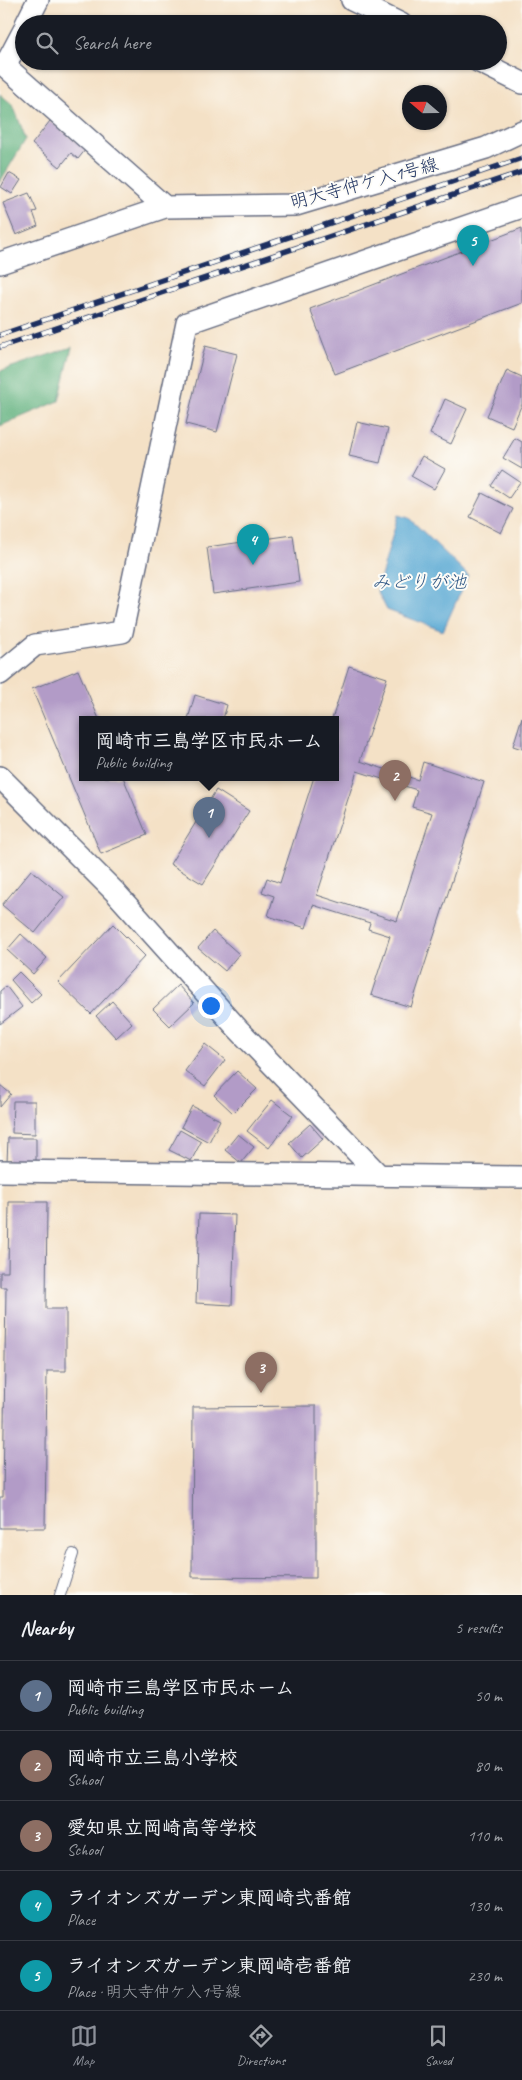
<!DOCTYPE html>
<html lang="en">
<head>
<meta charset="utf-8">
<style>
  :root { --surface:#171b24; --page:#20242c; --text:#f1f3f6; --muted:#9ea1a6; --line:#363941; --accent:#8c9099 }
  body { margin:0; font-family:Caveat,"Klee One",sans-serif; background:var(--page); color:var(--text) }
  .compass { position:absolute; left:402px; top:85px; width:45px; height:45px; border-radius:50%; background:var(--surface); box-shadow:0 1px 4px #0004; rotate:290deg }
  .you { position:absolute; left:210px; top:1005px; width:18px; height:18px; margin:-12px; border:4px solid #fff; border-radius:50%; background:#1a73e8; box-shadow:0 0 0 8px #1a73e833 }
  .badge { display:grid; place-items:center; width:32px; height:32px; border-radius:50%; background:var(--accent); color:#fff; font-size:16px; font-weight:700 }
  .pin { position:absolute; translate:-50% -41px; filter:drop-shadow(0 1px 2px #0008) }
  .pin::after { content:''; position:absolute; top:26px; width:18px; height:15px; background:inherit; clip-path:polygon(0 0,100% 0,50% 100%) }
  .popup { position:absolute; left:79px; top:716px; width:260px; height:65px; box-sizing:border-box; display:grid; place-content:center; border-radius:0px; background:var(--surface); filter:drop-shadow(0 1px 4px #0005); font-size:16px; white-space:nowrap; color:var(--muted) }
  .popup b { font-size:19px; color:var(--text) }
  .popup::after { content:''; position:absolute; left:50%; top:100%; margin-left:-10px; border:10px solid transparent; border-top-color:var(--surface) }
  .list { margin:0; padding:0; list-style:none }
  h2 { display:flex; justify-content:space-between; align-items:center; height:65px; margin:0; padding:0 20px; font-size:21px }
  h2 small { font-size:16px; font-weight:400; color:var(--muted) }
  .list li { display:grid; grid-template-columns:32px 1fr auto; gap:15px; align-items:center; box-sizing:border-box; height:70px; padding:0 20px; border-top:1px solid var(--line) }
  .list b { display:block; font-size:19px; white-space:nowrap }
  .list p { margin:0; font-size:16px; white-space:nowrap; color:var(--muted) }
  .list em { font-size:16px; font-style:normal; color:var(--muted) }
  .icon { flex:none; width:28px; height:28px; fill:none; stroke:currentColor; stroke-width:2; stroke-linecap:round; stroke-linejoin:round }
  .map { position:relative; flex:none; width:522px; height:1595px; overflow:hidden }
  .search { position:absolute; background:var(--surface); box-shadow:0 1px 4px #0004; left:15px; right:15px; top:15px; height:55px; display:flex; align-items:center; gap:12px; box-sizing:border-box; padding:0 18px; border-radius:28px; color:var(--muted); font-size:19px }
  .sheet { height:415px; background:var(--surface) }
  nav { display:flex; justify-content:space-around; align-items:center; box-sizing:border-box; height:70px; border-top:1px solid var(--line); background:var(--surface); font-size:14px; color:var(--muted) }
  nav a { display:grid; justify-items:center; gap:2px }
  nav .on { color:var(--accent) }
  .map>svg:first-child { display:block }
  .forest { fill:#60b17e; stroke:#3e706e }
  .water { fill:#59a8d3; stroke:#3a6c98 }
  .building { fill:#b29bc7; fill-rule:evenodd }
  .lines { fill:none; stroke-linecap:round; stroke-linejoin:round }
  .lane-casing { stroke:#676d82; stroke-width:12 }
  .street-casing { stroke:#676d82; stroke-width:24 }
  .lane { stroke:#fff; stroke-width:10 }
  .street { stroke:#fff; stroke-width:21 }
  .rail-casing { stroke:#1b2f5e; stroke-width:5.5 }
  .rail { stroke:#fdfcf7; stroke-width:4; stroke-dasharray:11; stroke-linecap:butt }
  .labels { text-anchor:middle; stroke-width:4; stroke-linejoin:round; paint-order:stroke }
  .street-label { font-size:18px; fill:#1b2f5e; stroke:#fdfcf7 }
  .water-label { font-size:19px; font-style:italic; fill:#315987; stroke:#fdfcf7 }
</style>
</head>
<body>
<div class="map">
<svg width="522" height="1595" viewBox="0 0 522 1595">
  <rect width="100%" height="100%" fill="#fdfcf7"/>
  <filter id="ink" filterUnits="userSpaceOnUse"><feTurbulence type="fractalNoise" baseFrequency=".02" numOctaves="2"/><feDisplacementMap in="SourceGraphic" scale="10" xChannelSelector="R" yChannelSelector="G"/><feConvolveMatrix kernelMatrix="1 2 1 2 8 2 1 2 1" color-interpolation-filters="sRGB"/></filter>
  <filter id="wash" filterUnits="userSpaceOnUse"><feTurbulence type="fractalNoise" baseFrequency=".0096" numOctaves="4" result="noise"/><feDisplacementMap in="SourceGraphic" scale="20" xChannelSelector="R" yChannelSelector="G"/><feGaussianBlur stdDeviation="1.12" result="paint"/><feColorMatrix in="noise" values="0 0 0 0 0 0 0 0 0 0 0 0 0 0 0 0 0 1.4 0 .05"/><feComposite in="paint" operator="in"/></filter>
  <g filter="url(#wash)">
    <rect width="100%" height="100%" fill="#f4e1c6"/>
    <!-- forest -->
    <path class="forest" d="M0,94L13,105L26,139L0,182Z
      M72,347L59,401L0,426V371Z"/>
    <!-- water -->
    <path class="water" d="M398,515L409,518L468,575L443,631L387,610L377,591Z"/>
    <g id="blocks">
      <!-- building -->
      <path class="building" d="M50,121L86,149L78,159L71,153L60,167L32,144Z
        M9,173L21,180L12,194L1,187Z
        M29,193L37,211L33,212L38,226L16,235L3,203Z
        M522,228V303L335,374L310,309Z
        M205,346L237,354L217,432L186,424Z
        M507,370L522,377V404L512,427L487,416Z
        M445,399L467,409L451,444L430,434Z
        M357,422L388,429L380,463L349,456Z
        M515,438L522,442V469L503,458Z
        M422,456L445,469L434,489L411,476Z
        M502,470L520,482L509,498L491,486Z
        M482,493L513,509L501,533L470,517Z
        M293,535L299,582L213,594L207,547Z
        M349,666L387,678L360,761L418,780L423,762L484,782L411,1007L371,995L390,936L368,929L370,923L313,905L306,928L268,916L274,896L262,892L267,878L280,883L314,777H335V719H332ZM357,771L417,790L412,807L432,813L397,921L317,895Z
        M78,670L99,719H83V777H123L147,835L101,854L32,689Z
        M195,695L227,705L223,719H188Z
        M522,717V749L513,746Z
        M216,790L249,811L203,884L170,864Z
        M31,870L64,897L35,933L2,905Z
        M113,924L145,956L91,1014L58,982Z
        M213,931L239,954L225,971L198,948Z
        M21,934L47,958L33,974L7,950Z
        M19,972L41,994L31,1003L11,980Z
        M178,985L194,1003L170,1026L153,1009Z
        M6,986L22,1007L0,1024V991Z
        M112,1001L132,1023L116,1038L96,1016Z
        M205,1044L225,1060L205,1086L185,1071Z
        M237,1071L257,1089L233,1113L214,1095Z
        M0,1085L11,1094L0,1107Z
        M272,1100L293,1116L269,1148L247,1131Z
        M13,1101H35V1134L12,1133Z
        M192,1106L220,1120L209,1142L181,1127Z
        M310,1124L323,1139L302,1158L289,1143Z
        M180,1130L201,1142L191,1161L169,1150Z
        M238,1134L254,1147L241,1163L225,1150Z
        M8,1138H36V1162H7Z
        M9,1202H47L46,1309H66V1371H47L45,1528H0V1497H3L6,1287H0V1272H8Z
        M199,1214L235,1215L232,1305L196,1303Z
        M316,1406V1578L192,1577L193,1407Z"/>
    </g>
  </g>
  <g filter="url(#ink)">
    <use href="#blocks" fill-opacity="0" stroke="#676d82" stroke-width="1"/>
    <g class="lines">
      <defs>
        <path id="lane" d="M60,1595L73,1554"/>
        <path id="street" d="M352,0L401,24
          M26,24L38,0
          M24,30L5,66L165,207
          M478,61L522,83
          M0,263L165,207L296,205L486,148L522,131
          M0,674L35,645L122,632L187,323L522,207
          M0,777L116,893L238,1029L378,1174
          M0,1171L522,1177"/>
      </defs>
      <!-- lane casing -->
      <use href="#lane" class="lane-casing"/>
      <!-- street casing -->
      <use href="#street" class="street-casing"/>
      <!-- lane -->
      <use href="#lane" class="lane"/>
      <!-- street -->
      <use href="#street" class="street"/>
      <defs>
        <path id="rail" d="M0,335L522,158
          M0,347L522,172"/>
      </defs>
      <!-- rail casing -->
      <use href="#rail" class="rail-casing"/>
      <!-- rail -->
      <use href="#rail" class="rail"/>
    </g>
  </g>
  <g class="labels">
    <!-- street labels -->
    <g class="street-label">
      <text transform="translate(364 183) rotate(-15)" y="6">明大寺仲ケ入1号線</text>
    </g>
    <!-- water labels -->
    <g class="water-label">
      <text x="419" y="588">みどりが池</text>
    </g>
  </g>
</svg>
<svg class="compass" viewBox="-18 -18 36 36"><path d="M0-13l5 13h-10z" fill="#e53935"/><path d="M0 13l5-13h-10z" fill="#9ea1a6"/></svg>
<div class="you"></div>
<div class="pin badge" style="left:209px;top:838px;background:#5c6f8a">1</div>
<div class="popup"><b>岡崎市三島学区市民ホーム</b>Public building</div>
<div class="pin badge" style="left:395px;top:801px;background:#8d6e63">2</div>
<div class="pin badge" style="left:261px;top:1393px;background:#8d6e63">3</div>
<div class="pin badge" style="left:253px;top:565px;background:#0f9aa8">4</div>
<div class="pin badge" style="left:473px;top:266px;background:#0f9aa8">5</div>
<div class="search"><svg class="icon" aria-label="search" viewBox="0 0 24 24"><circle cx="10" cy="10" r="6"/><path d="M15 15l6 6"/></svg>Search here</div>
</div>
<section class="sheet">
<h2>Nearby<small>5 results</small></h2>
<ul class="list">
<li><span class="badge" style="background:#5c6f8a">1</span><div><b>岡崎市三島学区市民ホーム</b><p>Public building</p></div><em>50 m</em></li>
<li><span class="badge" style="background:#8d6e63">2</span><div><b>岡崎市立三島小学校</b><p>School</p></div><em>80 m</em></li>
<li><span class="badge" style="background:#8d6e63">3</span><div><b>愛知県立岡崎高等学校</b><p>School</p></div><em>110 m</em></li>
<li><span class="badge" style="background:#0f9aa8">4</span><div><b>ライオンズガーデン東岡崎弐番館</b><p>Place</p></div><em>130 m</em></li>
<li><span class="badge" style="background:#0f9aa8">5</span><div><b>ライオンズガーデン東岡崎壱番館</b><p>Place · 明大寺仲ケ入1号線</p></div><em>230 m</em></li>
</ul>
</section>
<nav>
<a class="on"><svg class="icon" aria-label="map" viewBox="0 0 24 24"><path d="M3 6l6-2 6 2 6-2v14l-6 2-6-2-6 2zM9 4v14M15 6v14"/></svg>Map</a>
<a><svg class="icon" aria-label="directions" viewBox="0 0 24 24"><path d="M12 3l9 9-9 9-9-9zM9 14v-3h6M13 9l2 2-2 2"/></svg>Directions</a>
<a><svg class="icon" aria-label="saved" viewBox="0 0 24 24"><path d="M7 4h10v16l-5-4-5 4z"/></svg>Saved</a>
</nav>
</body>
</html>
